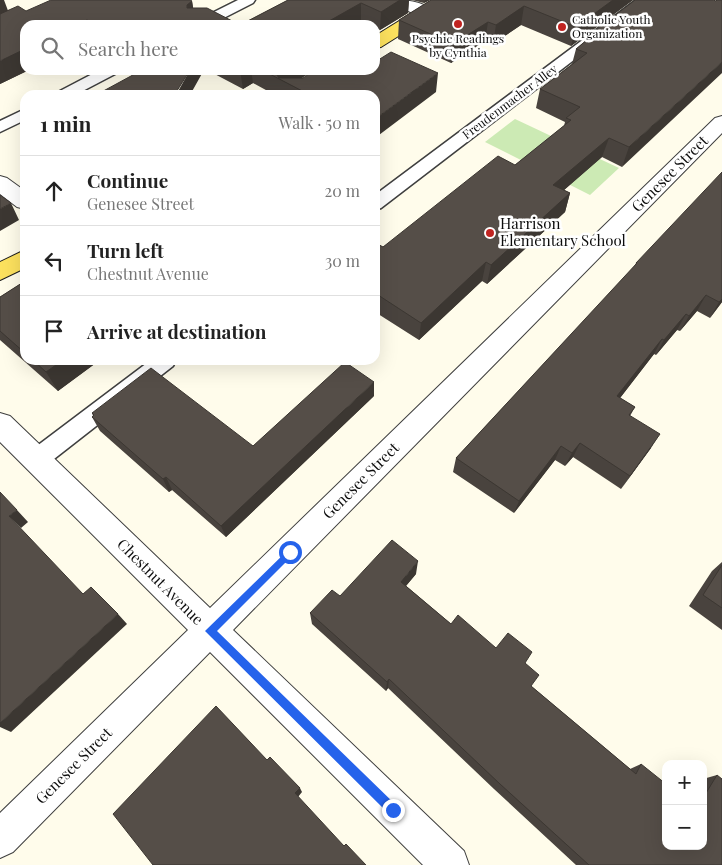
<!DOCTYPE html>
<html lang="en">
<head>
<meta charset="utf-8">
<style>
  :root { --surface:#fff; --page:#f6f6f6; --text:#222; --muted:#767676; --line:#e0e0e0 }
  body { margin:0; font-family:"Playfair Display",serif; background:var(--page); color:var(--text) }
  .controls { position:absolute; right:15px; bottom:15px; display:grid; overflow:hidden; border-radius:10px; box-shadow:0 5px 20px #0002 }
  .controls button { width:45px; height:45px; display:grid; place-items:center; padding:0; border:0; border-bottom:1px solid var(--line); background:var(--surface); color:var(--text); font:25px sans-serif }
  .stop { position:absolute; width:15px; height:15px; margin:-11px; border:4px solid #2563eb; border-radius:50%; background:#fff }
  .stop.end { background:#2563eb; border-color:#fff; box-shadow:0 1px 5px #0008 }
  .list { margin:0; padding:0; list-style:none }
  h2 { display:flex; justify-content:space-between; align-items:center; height:65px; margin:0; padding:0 20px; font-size:21px }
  h2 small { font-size:16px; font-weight:400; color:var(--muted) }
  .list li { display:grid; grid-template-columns:32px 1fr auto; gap:15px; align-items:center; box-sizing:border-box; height:70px; padding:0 20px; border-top:1px solid var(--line) }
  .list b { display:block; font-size:19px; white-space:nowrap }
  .list p { margin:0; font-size:16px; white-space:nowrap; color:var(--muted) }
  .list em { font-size:16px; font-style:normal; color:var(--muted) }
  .icon { flex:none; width:28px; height:28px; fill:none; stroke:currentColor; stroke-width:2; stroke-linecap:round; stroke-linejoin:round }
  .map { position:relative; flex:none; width:722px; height:865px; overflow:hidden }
  .search { position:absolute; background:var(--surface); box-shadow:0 5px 20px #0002; left:20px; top:20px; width:360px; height:55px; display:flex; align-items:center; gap:12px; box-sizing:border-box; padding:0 18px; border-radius:15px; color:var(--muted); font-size:19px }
  .panel { position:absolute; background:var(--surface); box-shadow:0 5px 20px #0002; left:20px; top:90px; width:360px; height:275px; border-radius:15px }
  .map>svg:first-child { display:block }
  .green { fill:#cceab4 }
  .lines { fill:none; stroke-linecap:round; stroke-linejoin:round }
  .lane-casing { stroke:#3f3f3f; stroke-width:3 }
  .street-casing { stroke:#3f3f3f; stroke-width:2 }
  .primary-casing { stroke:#1d1d1d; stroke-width:2 }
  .lane { fill:#fff; fill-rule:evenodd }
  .street { fill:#fff; fill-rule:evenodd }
  .primary { fill:#fce15e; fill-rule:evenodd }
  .wall { fill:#49433e }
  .shaded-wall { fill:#3c3732 }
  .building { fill:#554e48; stroke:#3c3732 }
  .route { fill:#2563eb }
  .poi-dot { fill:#c02421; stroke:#fff; stroke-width:2 }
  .labels { text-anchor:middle; stroke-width:5; stroke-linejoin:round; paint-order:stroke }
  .far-poi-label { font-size:12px; fill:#0c0c0c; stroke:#fff; text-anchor:start }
  .far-street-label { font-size:12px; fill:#0c0c0c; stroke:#fff }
  .street-label { font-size:15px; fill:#0c0c0c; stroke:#fff }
  .poi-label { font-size:15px; fill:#0c0c0c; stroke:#fff; text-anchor:start }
</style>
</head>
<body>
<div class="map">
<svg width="722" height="865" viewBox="0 0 722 865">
  <rect width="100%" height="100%" fill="#fffceb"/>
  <!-- green -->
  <path class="green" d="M515,119L619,168L590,195L485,142Z"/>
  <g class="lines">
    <defs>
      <path id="lane" d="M238,0H255L253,3L210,25H192L194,22Z
        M636,0H652L381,208L375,210V195Z
        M100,70H119L117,73L75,95H55L58,92Z
        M25,109V120L0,132V121Z
        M151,360H176L173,366L45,466L37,469L29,466L25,459L29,452Z"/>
      <path id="street" d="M389,0C403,0 424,0 433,12L431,16H419L391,3Z
        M722,116V133L233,630L464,851L469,865H423L210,652L13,852L0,858V813L188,630L0,442V413L10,416L210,608L715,118Z
        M0,176L7,178L25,191V209L17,207L0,194Z"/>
      <path id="primary" d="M433,0H453L451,3L381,47L375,48V36Z
        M25,250V268L0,280V262Z"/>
    </defs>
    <!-- lane casing -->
    <use href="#lane" class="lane-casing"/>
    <!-- street casing -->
    <use href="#street" class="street-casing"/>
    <!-- primary casing -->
    <use href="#primary" class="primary-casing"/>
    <!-- lane -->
    <use href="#lane" class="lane"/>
    <!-- street -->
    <use href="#street" class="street"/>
    <!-- primary -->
    <use href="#primary" class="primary"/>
  </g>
  <!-- wall -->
  <path class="wall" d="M288,0H409L408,13L380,30L375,28V25H369L361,22L355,25H25V70H29L0,84L8,10L26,11L192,1L193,8L240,25Z
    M412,0H430L424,3Z
    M431,0H633L571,46L521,25L493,44L485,41L451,63L398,39L399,20Z
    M713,0L622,167L602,157L564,190L570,193L565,212L487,284L482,281L419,340L375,312V244L383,247L515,165L564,126L565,122L536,108L540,89L572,64L576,49L591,36L592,33Z
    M207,70H314L302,78L436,92L375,95H275L253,83L243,89Z
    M636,263L722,302L710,318L697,311L680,331L677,330L656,355L654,354L620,398L635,407L630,416L651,448L621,489L573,457L565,466L555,460L514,513L453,472L456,458L634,267Z
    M25,281V360H100L58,391L0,340V297Z
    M374,396L226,537L172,490L169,492L100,431L92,417L93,416L92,413L253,446Z
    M722,562V630L689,606L712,571Z
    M416,574L406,586L451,624L525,663L531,686L630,769L641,764L703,846V779L717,775L722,865H576L494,789L388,688L386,691L312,624L310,613L340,596Z"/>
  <!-- shaded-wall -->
  <path class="shaded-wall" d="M0,0H4L10,16L0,22Z
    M400,0H409L408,13L380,30L381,12Z
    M425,0H430L424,3Z
    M613,0H633L571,46L576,27Z
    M192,1L195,19L191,25L187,5Z
    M361,3V22L355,25H322Z
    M524,6L521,25L493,44L496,25Z
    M87,20L89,25H76Z
    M488,22L485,41L451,63L453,44Z
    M25,49V70H29L0,84V61Z
    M722,62V73L622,167L629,147Z
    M190,70H204L190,95H176Z
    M240,70H251L253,83L243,89Z
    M281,70H314L290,85L278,78L277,75Z
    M438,73L436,92L375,138V119Z
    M609,138L602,157L548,204L553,185Z
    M570,193L565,212L487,284L491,265Z
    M11,203L19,220L0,231V209Z
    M486,262L482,281L419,340L421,323Z
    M706,295L697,311L680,331L689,316Z
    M722,299V302L710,318L719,302Z
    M686,314L677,330L656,355L664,340Z
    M662,339L654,354L610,411L617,396Z
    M63,360H100L58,391L46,372Z
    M374,382V396L226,537L221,526Z
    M660,434L651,448L621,489L630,476Z
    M580,443L573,457L565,466L572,453Z
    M561,446L555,460L514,513L519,501Z
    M166,477L172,490L169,492L163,479Z
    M17,510L28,522L21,528L9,516Z
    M418,561L416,574L399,594L401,582Z
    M118,614L127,624L11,732L0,727V723Z
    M389,679L388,688L386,691L387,682Z
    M300,788L302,792L298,797L295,793Z"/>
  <!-- building -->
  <path class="building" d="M51,0H190L192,1L187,5V8H207L240,25L288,0H400L381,12L361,3L322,25H96L87,20L76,25H25V49L0,61V14L18,6L26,11Z
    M431,0H613L576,27L524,6L496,25L488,22L453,44L399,20Z
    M635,0H713L716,1L717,0H722V62L629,147L609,138L553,185L570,193L491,265L486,262L421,323L375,293V244L376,243L383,247L498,156L515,165L571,120L566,118L580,107L540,89L587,53L576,49L594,34L592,33Z
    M391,52L438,73L375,119V95H310L262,70H281L277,75L279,78H303L315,70H375V62Z
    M142,70H190L175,94L177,95H96Z
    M722,172V299L719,302L706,295L689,316L686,314L664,340L662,339L617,396L635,407L629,415L660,434L630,476L580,443L572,453L561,446L519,501L456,458L637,263H636Z
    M0,195L11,203L0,209Z
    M25,281V353L0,331V297Z
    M33,360H63L46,372Z
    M345,362L374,382L221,526L166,477L163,479L92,417L94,415L92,413L151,368L253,446Z
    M0,492L17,510L9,516L83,594L91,587L118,614L0,723Z
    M392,540L418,561L401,582L451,624L458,615L496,648L508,633L532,652L525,663L539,675L531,686L636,774L641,764L666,784V846H703V798L717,775L722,779V865H589L500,784L389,679L387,682L310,613L332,590L340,596Z
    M722,565V608L703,595Z
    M216,706L267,760L270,757L300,788L295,793L344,846L346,844L366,865H153L113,814Z"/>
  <!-- route -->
  <path class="route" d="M290,548L294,552L293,555L217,631L397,806L399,810L397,814L393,815L389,814L205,631Z"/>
  <!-- markers -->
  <g class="poi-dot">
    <circle cx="458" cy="24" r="5"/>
    <circle cx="562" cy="27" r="5"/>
    <circle cx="490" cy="233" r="5"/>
  </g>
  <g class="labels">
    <!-- far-poi labels -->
    <g class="far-poi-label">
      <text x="572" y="24">Catholic Youth<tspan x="572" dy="14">Organization</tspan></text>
      <text x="458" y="43" text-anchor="middle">Psychic Readings<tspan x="458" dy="14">by Cynthia</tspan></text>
    </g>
    <!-- far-street labels -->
    <g class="far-street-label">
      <text transform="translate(510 102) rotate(-37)" y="4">Freudenmacher Alley</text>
    </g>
    <!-- street labels -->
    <g class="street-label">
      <text transform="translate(670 174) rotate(-45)" y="5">Genesee Street</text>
      <text transform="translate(361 481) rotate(-45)" y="5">Genesee Street</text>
      <text transform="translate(160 582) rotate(45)" y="5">Chestnut Avenue</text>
      <text transform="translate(74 766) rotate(-45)" y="5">Genesee Street</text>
    </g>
    <!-- poi labels -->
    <g class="poi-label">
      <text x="500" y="229">Harrison<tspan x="500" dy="17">Elementary School</tspan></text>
    </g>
  </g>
</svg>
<div class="controls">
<button>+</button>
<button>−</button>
</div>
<div class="stop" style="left:290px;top:552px"></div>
<div class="stop end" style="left:393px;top:810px"></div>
<div class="search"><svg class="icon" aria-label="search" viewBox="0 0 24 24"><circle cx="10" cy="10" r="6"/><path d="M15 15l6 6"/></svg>Search here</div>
<section class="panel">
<h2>1 min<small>Walk · 50 m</small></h2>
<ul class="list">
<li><svg class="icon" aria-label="ahead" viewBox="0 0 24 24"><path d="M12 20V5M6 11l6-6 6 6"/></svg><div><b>Continue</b><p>Genesee Street</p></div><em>20 m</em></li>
<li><svg class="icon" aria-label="left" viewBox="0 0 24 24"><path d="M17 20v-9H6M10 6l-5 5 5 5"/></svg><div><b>Turn left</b><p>Chestnut Avenue</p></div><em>30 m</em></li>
<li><svg class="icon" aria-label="arrive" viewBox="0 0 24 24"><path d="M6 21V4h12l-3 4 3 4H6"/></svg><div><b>Arrive at destination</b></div></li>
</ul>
</section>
</div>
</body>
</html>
